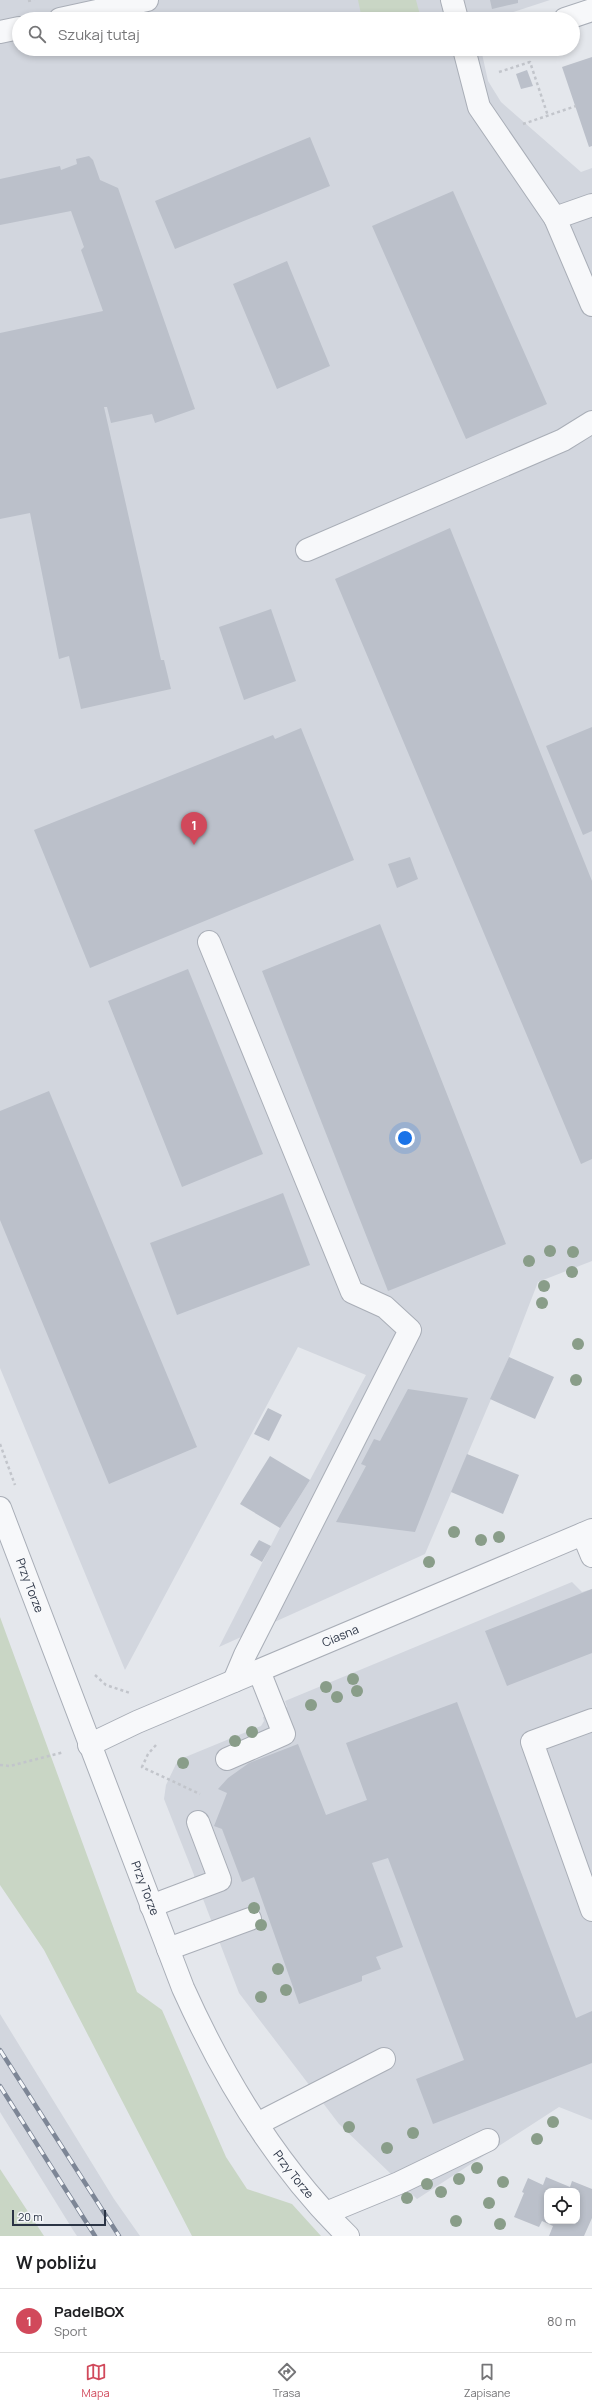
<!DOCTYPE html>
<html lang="pl">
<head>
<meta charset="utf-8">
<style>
  :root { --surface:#fff; --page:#f6f6f6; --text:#202124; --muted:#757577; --line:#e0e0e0; --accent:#d1495b }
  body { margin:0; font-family:Manrope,sans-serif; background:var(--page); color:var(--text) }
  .controls { position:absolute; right:12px; bottom:12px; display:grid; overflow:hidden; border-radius:8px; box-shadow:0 2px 6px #0003 }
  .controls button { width:36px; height:36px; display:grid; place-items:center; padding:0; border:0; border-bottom:1px solid var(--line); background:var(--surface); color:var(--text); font:20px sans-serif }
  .scale { position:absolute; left:12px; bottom:10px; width:94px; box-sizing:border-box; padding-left:4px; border:2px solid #2b3445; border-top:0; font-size:11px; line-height:14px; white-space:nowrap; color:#2b3445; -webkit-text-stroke:3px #f4f6f9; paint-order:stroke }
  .you { position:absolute; left:405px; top:1138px; width:14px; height:14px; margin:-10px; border:3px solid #fff; border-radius:50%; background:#1a73e8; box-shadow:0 0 0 6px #1a73e833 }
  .badge { display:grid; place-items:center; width:26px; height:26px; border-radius:50%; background:var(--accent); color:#fff; font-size:13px; font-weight:700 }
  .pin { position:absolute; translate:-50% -33px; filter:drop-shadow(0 1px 2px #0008) }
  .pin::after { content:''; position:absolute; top:21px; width:14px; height:12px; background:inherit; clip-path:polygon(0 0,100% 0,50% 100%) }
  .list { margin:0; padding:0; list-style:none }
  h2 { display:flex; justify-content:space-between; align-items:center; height:52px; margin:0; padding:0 16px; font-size:17px }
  h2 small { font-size:13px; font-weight:400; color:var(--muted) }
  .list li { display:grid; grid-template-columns:26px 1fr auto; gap:12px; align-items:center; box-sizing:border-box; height:64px; padding:0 16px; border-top:1px solid var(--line) }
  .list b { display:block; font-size:15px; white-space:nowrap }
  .list p { margin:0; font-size:13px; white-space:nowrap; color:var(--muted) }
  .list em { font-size:13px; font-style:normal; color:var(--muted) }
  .icon { flex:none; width:22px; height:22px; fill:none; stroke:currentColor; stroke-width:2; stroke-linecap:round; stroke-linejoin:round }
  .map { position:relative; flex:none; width:592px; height:2236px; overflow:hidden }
  .search { position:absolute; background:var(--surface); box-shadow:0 2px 6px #0003; left:12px; right:12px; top:12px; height:44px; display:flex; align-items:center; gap:10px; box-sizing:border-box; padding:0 14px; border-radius:22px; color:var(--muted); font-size:15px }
  .sheet { height:116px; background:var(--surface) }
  nav { display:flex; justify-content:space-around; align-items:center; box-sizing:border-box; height:56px; border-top:1px solid var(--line); background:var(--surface); font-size:11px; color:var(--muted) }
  nav a { display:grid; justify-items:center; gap:2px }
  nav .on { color:var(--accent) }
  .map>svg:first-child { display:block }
  .built { fill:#d2d6de }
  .green { fill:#c9d6c5 }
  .building { fill:#bbc0ca; fill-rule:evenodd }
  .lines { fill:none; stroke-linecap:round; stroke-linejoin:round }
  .minor-casing { stroke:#a9aeb7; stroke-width:24 }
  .path { stroke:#c2c5cb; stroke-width:2.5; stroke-dasharray:3 3; stroke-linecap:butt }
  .minor { stroke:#f7f8fa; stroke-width:22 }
  .rail-casing { stroke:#7d8696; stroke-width:4.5 }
  .rail { stroke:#f4f6f9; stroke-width:3; stroke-dasharray:9; stroke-linecap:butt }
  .tree { fill:#899d89 }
  .labels { text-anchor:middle; stroke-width:3.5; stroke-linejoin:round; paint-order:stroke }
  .street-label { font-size:12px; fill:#2b3445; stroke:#f4f6f9 }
</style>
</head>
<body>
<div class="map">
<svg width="592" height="2236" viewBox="0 0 592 2236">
  <rect width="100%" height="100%" fill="#e4e7ec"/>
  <!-- built -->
  <path class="built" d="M0,0H550L492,19H19V49H481L488,81L501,102L581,172L592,168V1261L538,1282L509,1357L425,1554L219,1647L280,1528L310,1480L366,1375L298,1347L125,1670L0,1368Z
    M572,1582L582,1592L592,1589V2120L559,2107L417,2199L339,2124L239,1993L203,1899L198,1900L194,1875L164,1799L166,1785L176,1764L183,1758L261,1726L264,1721L263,1717L287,1707L285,1701Z
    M0,2014L114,2199L140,2236H77L73,2230L0,2112Z"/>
  <!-- green -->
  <path class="green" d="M358,0H416L421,19H362Z
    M0,1617L137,1992L162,2010L226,2157L247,2189L292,2204L321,2236H192L44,1950L0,1885Z
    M0,2169L44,2236H0Z"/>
  <!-- building -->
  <path class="building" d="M490,0H518V3L492,9Z
    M592,57V146L589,147L562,67Z
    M527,70L533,86L521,89L516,74Z
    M310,137L330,186L175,249L155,201Z
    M89,156L93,160L100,180L118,188L195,409L155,423L152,414L111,423L107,407H104L161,660H164L171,689L81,709L69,656L59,659L30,513L0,519V333L103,311L81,250L84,247L71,211L0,225V179L60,166L61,170L77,164L76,159Z
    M453,191L547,404L466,439L372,226Z
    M287,261L330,366L277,389L233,284Z
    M450,528L592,881V1159L581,1164L335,579Z
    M271,609L296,681L244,700L219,627Z
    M592,727V831L583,835L546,746Z
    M301,728L354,860L90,968L34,830L273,735L275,739Z
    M410,857L418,879L397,888L388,864Z
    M380,924L506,1244L388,1291L262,971Z
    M188,969L263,1154L182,1187L108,1001Z
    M49,1091L197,1447L109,1484L0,1220V1111Z
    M283,1193L310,1265L177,1315L150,1243Z
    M509,1357L554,1377L535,1419L490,1399Z
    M408,1389L468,1398L415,1532L336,1522L366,1466L361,1464L374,1439L380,1441Z
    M268,1408L282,1415L269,1441L254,1434Z
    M467,1454L519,1475L503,1514L451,1492Z
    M270,1456L310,1480L280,1528L240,1504Z
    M259,1540L271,1546L262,1562L250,1555Z
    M592,1589V1653L507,1686L485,1631Z
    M457,1702L576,2018L592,2011V2063L433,2124L416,2079L464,2060L388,1858L372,1863L403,1947L376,1957L381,1969L362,1976V1981L299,2004L254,1877L242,1882L222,1829L214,1826L227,1793L218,1789L228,1778L249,1763L298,1744L326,1815L367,1800L346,1743Z
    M546,2177L570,2187L572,2181L592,2189V2218L584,2236H549L553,2226L542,2221L539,2227L514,2217L524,2193L522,2192L528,2178L543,2185ZM547,2191H577V2221H547Z"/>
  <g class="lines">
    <defs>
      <g id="minor">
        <path d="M452,0L457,19"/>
        <path d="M60,19L147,0"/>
        <path d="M565,19L592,10"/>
        <path d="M0,32L19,28"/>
        <path d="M464,49L479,107L555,218L592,205"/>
        <path d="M555,218L592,305"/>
        <path d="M307,550L563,440L592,422"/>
        <path d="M209,942L352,1292L385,1307L410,1330L245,1655L234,1681"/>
        <path id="s1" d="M0,1508L183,1988C224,2079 276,2166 348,2236"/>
        <path d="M583,1534L592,1556"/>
        <path d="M592,1720L532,1742L592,1910"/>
        <path id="s2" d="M89,1745L137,1722L592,1530"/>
        <path d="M227,1759L284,1734L259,1671"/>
        <path d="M151,1906L220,1880L198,1822"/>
        <path d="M168,1949L250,1919"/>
        <path d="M257,2124L384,2059"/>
        <path d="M326,2213L399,2183L488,2140"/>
      </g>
    </defs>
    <!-- minor casing -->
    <use href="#minor" class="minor-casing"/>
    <!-- path -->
    <path class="path" d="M28,1L34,0
      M499,72L530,62L548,116
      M523,124L576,106
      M0,1444L15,1485
      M95,1675L106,1685L130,1693
      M156,1745L148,1754L142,1767L200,1794
      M0,1765L10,1766L64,1752"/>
    <!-- minor -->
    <use href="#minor" class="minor"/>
    <defs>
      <path id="rail" d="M0,2050L119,2236
        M0,2086L95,2236"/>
    </defs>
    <!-- rail casing -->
    <use href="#rail" class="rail-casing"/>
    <!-- rail -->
    <use href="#rail" class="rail"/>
  </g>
  <!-- trees -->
  <g class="tree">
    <circle cx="550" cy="1251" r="6"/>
    <circle cx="573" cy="1252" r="6"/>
    <circle cx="529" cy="1261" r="6"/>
    <circle cx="572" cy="1272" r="6"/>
    <circle cx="544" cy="1286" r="6"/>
    <circle cx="542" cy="1303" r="6"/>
    <circle cx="578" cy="1344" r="6"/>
    <circle cx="576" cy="1380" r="6"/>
    <circle cx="454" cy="1532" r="6"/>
    <circle cx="499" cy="1537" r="6"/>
    <circle cx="481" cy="1540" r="6"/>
    <circle cx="429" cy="1562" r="6"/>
    <circle cx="353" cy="1679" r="6"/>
    <circle cx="326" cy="1687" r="6"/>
    <circle cx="357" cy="1691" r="6"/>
    <circle cx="337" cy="1697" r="6"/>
    <circle cx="311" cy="1705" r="6"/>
    <circle cx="252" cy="1732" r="6"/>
    <circle cx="235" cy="1741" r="6"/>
    <circle cx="183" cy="1763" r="6"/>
    <circle cx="254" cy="1908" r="6"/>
    <circle cx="261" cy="1925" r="6"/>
    <circle cx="278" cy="1969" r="6"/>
    <circle cx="286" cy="1990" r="6"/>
    <circle cx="261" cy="1997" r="6"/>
    <circle cx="553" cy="2122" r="6"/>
    <circle cx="349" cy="2127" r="6"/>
    <circle cx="413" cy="2133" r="6"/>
    <circle cx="537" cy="2139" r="6"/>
    <circle cx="387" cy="2148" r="6"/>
    <circle cx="477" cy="2168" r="6"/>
    <circle cx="459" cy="2179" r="6"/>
    <circle cx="503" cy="2182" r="6"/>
    <circle cx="427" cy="2184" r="6"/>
    <circle cx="441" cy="2192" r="6"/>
    <circle cx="407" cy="2198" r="6"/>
    <circle cx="489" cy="2203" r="6"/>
    <circle cx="456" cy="2221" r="6"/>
    <circle cx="500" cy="2224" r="6"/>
  </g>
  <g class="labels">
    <!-- street labels -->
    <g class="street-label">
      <text dy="4" stroke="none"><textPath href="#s1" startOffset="83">Przy Torze</textPath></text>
      <text dy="4" stroke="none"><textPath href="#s2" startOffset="274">Ciasna</textPath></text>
      <text dy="4" stroke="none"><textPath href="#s1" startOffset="407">Przy Torze</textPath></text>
      <text dy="4" stroke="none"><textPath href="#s1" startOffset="731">Przy Torze</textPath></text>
    </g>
  </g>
</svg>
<div class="controls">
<button><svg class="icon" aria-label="locate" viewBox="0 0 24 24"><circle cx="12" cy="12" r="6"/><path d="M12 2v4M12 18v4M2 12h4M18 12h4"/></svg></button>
</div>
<div class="scale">20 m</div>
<div class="you"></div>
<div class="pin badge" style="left:194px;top:845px">1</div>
<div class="search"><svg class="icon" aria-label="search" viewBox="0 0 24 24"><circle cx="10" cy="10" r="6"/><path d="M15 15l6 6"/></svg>Szukaj tutaj</div>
</div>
<section class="sheet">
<h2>W pobliżu<small></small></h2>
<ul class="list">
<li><span class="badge">1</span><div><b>PadelBOX</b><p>Sport</p></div><em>80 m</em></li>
</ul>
</section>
<nav>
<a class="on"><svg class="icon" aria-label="map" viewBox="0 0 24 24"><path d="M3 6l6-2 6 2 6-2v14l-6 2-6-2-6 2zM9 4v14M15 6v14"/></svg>Mapa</a>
<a><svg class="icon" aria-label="directions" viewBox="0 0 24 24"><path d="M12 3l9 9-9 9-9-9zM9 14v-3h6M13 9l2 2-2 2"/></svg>Trasa</a>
<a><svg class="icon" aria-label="saved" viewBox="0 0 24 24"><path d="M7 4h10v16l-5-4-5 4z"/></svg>Zapisane</a>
</nav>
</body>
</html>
